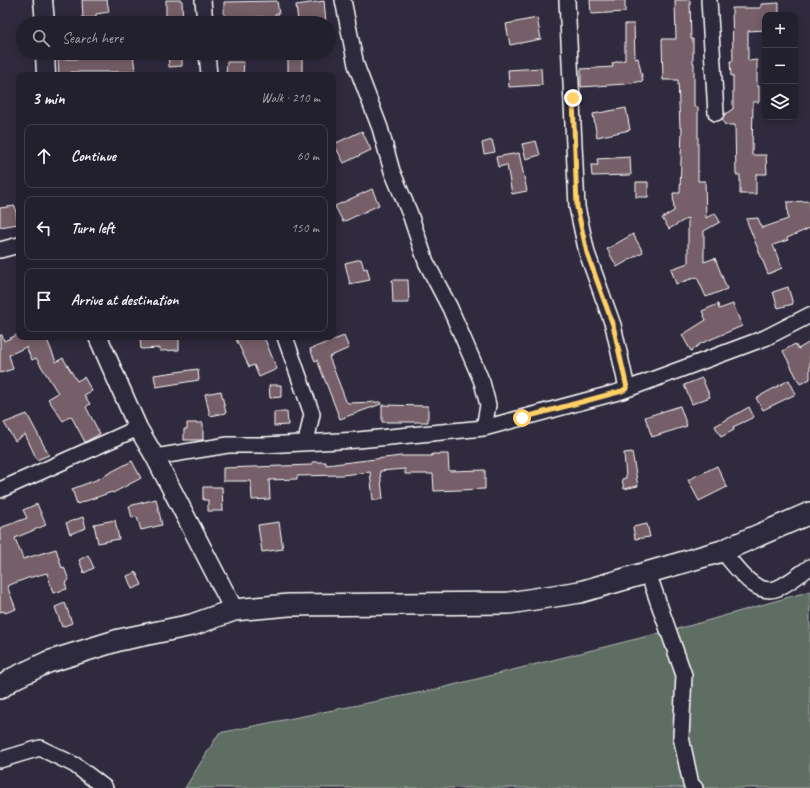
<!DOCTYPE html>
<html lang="en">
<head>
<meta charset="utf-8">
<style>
  :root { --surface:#23202e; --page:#2f2d3a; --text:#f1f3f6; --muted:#a3a3aa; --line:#403e4a }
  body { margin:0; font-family:Caveat,sans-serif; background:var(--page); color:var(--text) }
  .controls { position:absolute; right:12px; top:12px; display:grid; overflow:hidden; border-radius:8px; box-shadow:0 2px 10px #0003 }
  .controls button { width:36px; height:36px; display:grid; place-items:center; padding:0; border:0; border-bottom:1px solid var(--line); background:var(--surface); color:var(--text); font:20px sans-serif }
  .stop { position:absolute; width:12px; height:12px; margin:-9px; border:3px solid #ffd166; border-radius:50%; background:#fff }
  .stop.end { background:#ffd166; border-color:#fff; box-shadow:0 1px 4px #0008 }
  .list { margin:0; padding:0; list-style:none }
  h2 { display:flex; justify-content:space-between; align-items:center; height:52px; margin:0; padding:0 16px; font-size:17px }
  h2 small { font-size:13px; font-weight:400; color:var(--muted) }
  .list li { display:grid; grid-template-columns:26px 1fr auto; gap:12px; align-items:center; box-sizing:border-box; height:64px; margin:0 8px 8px; padding:0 8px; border:1px solid var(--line); border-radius:8px }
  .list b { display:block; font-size:15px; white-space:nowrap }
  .list em { font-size:13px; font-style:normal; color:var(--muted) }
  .icon { flex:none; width:22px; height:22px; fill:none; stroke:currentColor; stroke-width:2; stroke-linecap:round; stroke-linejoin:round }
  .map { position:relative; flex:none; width:810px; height:788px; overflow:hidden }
  .search { position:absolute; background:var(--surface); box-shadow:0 2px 10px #0003; left:16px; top:16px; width:320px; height:44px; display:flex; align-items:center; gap:10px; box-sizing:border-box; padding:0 14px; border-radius:22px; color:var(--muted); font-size:15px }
  .panel { position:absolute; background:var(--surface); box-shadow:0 2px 10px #0003; left:16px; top:72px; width:320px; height:268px; border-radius:8px }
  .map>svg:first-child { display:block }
  .green { fill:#5f6e64; stroke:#afb6b2 }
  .building { fill:#765f67; stroke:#fff }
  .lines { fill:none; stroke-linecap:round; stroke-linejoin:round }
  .minor-casing { stroke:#fff; stroke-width:18 }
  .tertiary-casing { stroke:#fff; stroke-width:21 }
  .secondary-casing { stroke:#fff; stroke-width:24 }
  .minor { stroke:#2f2a3d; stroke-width:15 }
  .tertiary { stroke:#2f2a3d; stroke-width:18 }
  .secondary { stroke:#2f2a3d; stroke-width:21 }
  .route { stroke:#ffd166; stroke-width:5 }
</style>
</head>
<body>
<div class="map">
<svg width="810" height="788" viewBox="0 0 810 788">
  <rect width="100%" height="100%" fill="#2f2a3d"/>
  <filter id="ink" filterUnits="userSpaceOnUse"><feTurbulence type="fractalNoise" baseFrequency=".025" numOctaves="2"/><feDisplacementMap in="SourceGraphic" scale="8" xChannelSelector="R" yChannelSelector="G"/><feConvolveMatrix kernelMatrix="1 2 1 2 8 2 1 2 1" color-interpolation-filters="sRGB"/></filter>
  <g filter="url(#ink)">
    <!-- green -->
    <path class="green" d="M810,591V788H185L219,733L437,689L692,625Z"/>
    <!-- building -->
    <path class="building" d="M82,0H107L109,12L96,14V18H83Z
      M166,0H182L183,23H166Z
      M590,0H625V12L591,14Z
      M675,0H690L691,39H693V63H694V107H698V181H705L706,218L715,213L720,222L704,231V262L715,258L727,289L706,297L697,277L676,284L671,269L688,263V218L669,229L662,218L674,211L673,193H680L682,128H680L678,80H663L662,39H676Z
      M277,1L279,14H275L276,22L263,23V17L224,19V2Z
      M324,1L326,23H304V20L298,21L296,5Z
      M779,3V15H765V30L748,31V61L757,60V86H759V102H753L752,155H766L767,174H756V194H740V175H736L735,125H725L722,119L725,114L733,109V76H731L730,61H733L732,8H761V4Z
      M537,18L541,39L510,45L506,24Z
      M625,24H634L635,59L638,58L643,81L625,84L581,87V69L613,67L612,63L625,60Z
      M116,53H133L135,72H71V75H59L58,59H78V57H116Z
      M168,53H182V66L169,67Z
      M288,53H302V75H288Z
      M227,62H244L243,75H226Z
      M541,68L542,85L509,87L508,70Z
      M626,108L630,130L597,137L593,114Z
      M362,131L371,150L344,163L334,144Z
      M492,140L495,152L484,154L482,143Z
      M536,141L540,155L526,159L522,144Z
      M519,153L527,191L512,194L507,165L498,167L496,157Z
      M630,157L631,175L592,176L591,165H598L597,159Z
      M636,182H648V197H636Z
      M372,189L379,205L343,222L335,206Z
      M810,201V228L787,238L788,240L773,245L782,268L768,274L746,219L758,218L762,228L788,219L787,202Z
      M15,206L18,224L0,227V208Z
      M633,234L643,252L617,267L607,249Z
      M361,259L364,269L367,268L370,280L350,284L345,263Z
      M392,280H408L409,303H393Z
      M788,287L793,304L778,308L773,292Z
      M718,304L719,309L733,304L742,326L700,344L691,351L682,335L706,320L702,311Z
      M19,334V337H46L56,362L63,358L77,381L84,377L92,391L84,395L90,404L86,407L100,434L85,442L71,416L63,421L48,399L58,393L36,358L32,360L26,347L9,355L13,369L0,373V335H2L4,341Z
      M344,336L349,348L329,357L346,401L348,403L380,402L381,404L340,419L317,360L315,361L310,349Z
      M140,337H179V350L160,351V348L141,349Z
      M235,337H264L277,369L259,377L254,365L249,367Z
      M810,342V379L800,384L783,351L795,344L798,349Z
      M198,369L199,380L156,387L154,375Z
      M702,378L710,397L692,404L684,385Z
      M789,380L796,394L763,410L756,398Z
      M269,385H281V397L270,398Z
      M221,391L226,413L210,416L205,394Z
      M382,405L428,406V422H382Z
      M680,406L687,426L652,437L645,417Z
      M749,407L754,417L733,427L734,430L721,437L715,426Z
      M274,412H287L288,425L274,426Z
      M27,414L49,455L37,460L25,434L15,441L4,423Z
      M187,423H203V440H184V429H187Z
      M632,452L638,486L624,489L622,479L626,478L624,453Z
      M432,454H448L449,471L485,470V489L434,491L433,474H405V469L380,471L383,499L373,500L370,472L342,475L297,476V479L269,480L270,499L252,500L251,481H223V468L312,465V462H326V465L401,456H432Z
      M132,461L141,478L113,493L112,492L77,504L72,489L96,480Z
      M717,466L727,487L699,501L688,480Z
      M203,487H222L223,511H208V500H203Z
      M156,499L162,525L141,530L137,517L132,518L129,506Z
      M37,504L46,525L15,538L23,559L56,549L62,568L64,567L69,580L65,583L67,589L53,593L47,573L28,578L7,586L16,609L5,613L4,611L0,612V528L27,518L23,510Z
      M83,517L86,528L70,534L66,523Z
      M115,520L119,539L98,543L94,524Z
      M279,522L283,549L262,552L258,525Z
      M647,524L650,537L635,539L633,527Z
      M88,555L94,568L84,573L79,560Z
      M136,572L142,585L132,589L127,576Z
      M65,603L72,623L62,627L55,607Z"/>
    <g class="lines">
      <defs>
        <path id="minor" d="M203,0L205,23
          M343,0L356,65L380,128L392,171L410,214L426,262L450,308L482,382L488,405L484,428
          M567,0L577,207L587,253L613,325L627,388
          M709,0L716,113
          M207,53L209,75
          M0,250L19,245
          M285,337L312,414L306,442
          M155,457L228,445H265L358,440L484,428L622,391L765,338L810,315
          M0,490L138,428
          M722,551C736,566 755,598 778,588C789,583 800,574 810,567
          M648,573L684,675L681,737L691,784L695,788
          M0,760L40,748L75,765L105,788"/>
        <path id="tertiary" d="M43,0L45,23
          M45,53L46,75
          M98,337L138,428L155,457L234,610"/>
        <path id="secondary" d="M0,688L14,678L48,662L119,640L192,625L234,610L289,605L509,603L580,592L722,551L810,513"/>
      </defs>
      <!-- minor casing -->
      <use href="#minor" class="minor-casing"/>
      <!-- tertiary casing -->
      <use href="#tertiary" class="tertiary-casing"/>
      <!-- secondary casing -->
      <use href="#secondary" class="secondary-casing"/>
      <!-- minor -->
      <use href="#minor" class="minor"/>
      <!-- tertiary -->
      <use href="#tertiary" class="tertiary"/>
      <!-- secondary -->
      <use href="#secondary" class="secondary"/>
    </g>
  </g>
  <g class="lines" filter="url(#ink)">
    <!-- route -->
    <path class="route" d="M522,418L622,391L627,388L613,325L587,253L577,207L573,98"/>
  </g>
</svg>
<div class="controls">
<button>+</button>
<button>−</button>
<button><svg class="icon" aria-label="layers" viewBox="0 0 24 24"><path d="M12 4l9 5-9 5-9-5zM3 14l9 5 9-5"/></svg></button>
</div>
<div class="stop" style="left:522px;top:418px"></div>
<div class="stop end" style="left:573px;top:98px"></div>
<div class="search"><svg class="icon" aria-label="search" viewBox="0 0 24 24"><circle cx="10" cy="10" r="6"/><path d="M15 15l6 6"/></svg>Search here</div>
<section class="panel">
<h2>3 min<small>Walk · 210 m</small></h2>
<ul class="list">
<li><svg class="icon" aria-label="ahead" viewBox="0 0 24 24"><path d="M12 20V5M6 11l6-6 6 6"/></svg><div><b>Continue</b></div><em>60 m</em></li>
<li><svg class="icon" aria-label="left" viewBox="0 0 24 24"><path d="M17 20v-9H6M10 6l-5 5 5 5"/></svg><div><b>Turn left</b></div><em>150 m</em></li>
<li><svg class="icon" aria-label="arrive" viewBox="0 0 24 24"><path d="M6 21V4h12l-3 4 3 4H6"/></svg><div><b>Arrive at destination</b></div></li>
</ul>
</section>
</div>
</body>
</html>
